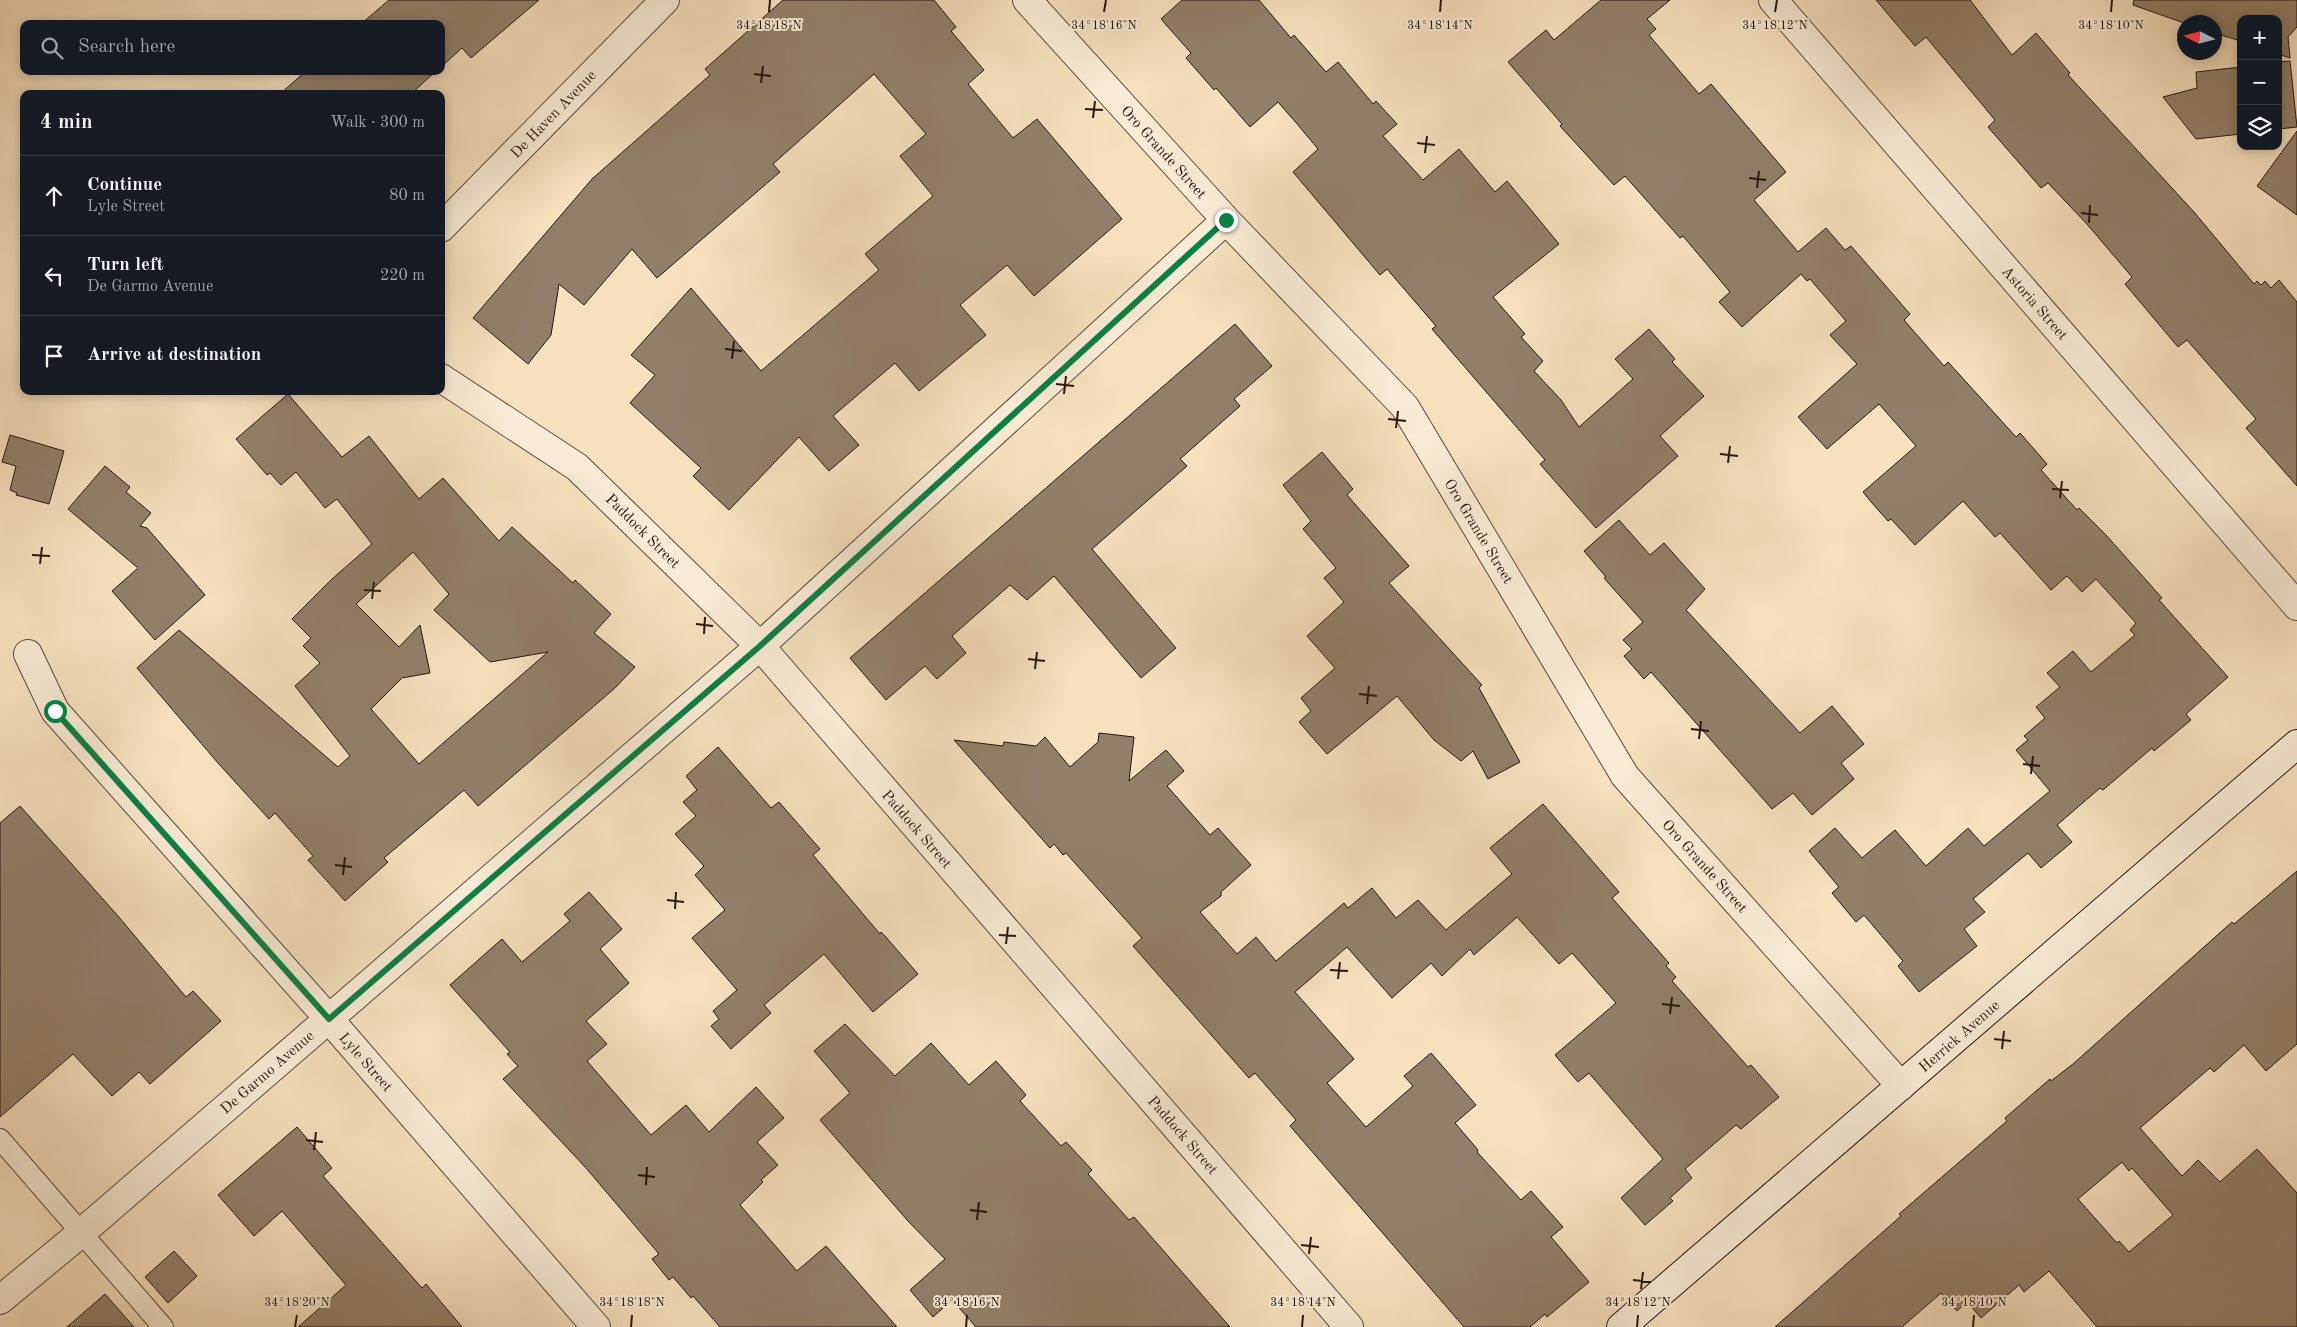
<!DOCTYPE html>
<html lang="en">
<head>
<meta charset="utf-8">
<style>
  :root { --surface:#171b24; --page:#20242c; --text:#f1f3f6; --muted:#9ea1a6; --line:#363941 }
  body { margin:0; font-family:"Old Standard TT",serif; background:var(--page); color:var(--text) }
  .controls { position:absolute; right:15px; top:15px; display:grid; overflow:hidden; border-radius:10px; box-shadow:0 2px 12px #0003 }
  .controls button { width:45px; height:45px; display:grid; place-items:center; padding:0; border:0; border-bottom:1px solid var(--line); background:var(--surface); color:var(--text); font:25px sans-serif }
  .compass { position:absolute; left:2177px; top:15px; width:45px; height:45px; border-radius:50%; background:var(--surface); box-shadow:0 2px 12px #0003; rotate:276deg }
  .stop { position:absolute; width:15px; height:15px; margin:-11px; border:4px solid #0b8043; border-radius:50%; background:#fff }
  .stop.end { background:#0b8043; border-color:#fff; box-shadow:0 1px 5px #0008 }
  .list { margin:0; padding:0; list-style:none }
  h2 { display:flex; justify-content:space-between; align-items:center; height:65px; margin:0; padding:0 20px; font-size:21px }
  h2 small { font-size:16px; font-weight:400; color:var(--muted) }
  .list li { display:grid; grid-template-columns:32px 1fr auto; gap:15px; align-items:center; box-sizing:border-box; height:80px; padding:0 20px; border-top:1px solid var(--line) }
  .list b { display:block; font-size:19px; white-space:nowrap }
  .list p { margin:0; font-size:16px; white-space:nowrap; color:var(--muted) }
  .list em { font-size:16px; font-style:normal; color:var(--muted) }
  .icon { flex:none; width:28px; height:28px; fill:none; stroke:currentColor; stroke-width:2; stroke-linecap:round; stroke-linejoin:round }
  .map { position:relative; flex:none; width:2297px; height:1327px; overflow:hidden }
  .search { position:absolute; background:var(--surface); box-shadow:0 2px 12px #0003; left:20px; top:20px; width:425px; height:55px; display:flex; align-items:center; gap:12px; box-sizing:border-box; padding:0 18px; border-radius:10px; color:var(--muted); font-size:19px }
  .panel { position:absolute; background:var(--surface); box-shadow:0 2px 12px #0003; left:20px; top:90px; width:425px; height:305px; border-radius:10px }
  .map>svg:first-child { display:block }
  .building { fill:#937f69; stroke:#27150d; fill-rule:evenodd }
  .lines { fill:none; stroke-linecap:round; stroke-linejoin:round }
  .lane-casing { stroke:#5b4839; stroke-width:22 }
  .street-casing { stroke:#5b4839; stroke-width:30 }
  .secondary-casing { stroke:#27150d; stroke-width:30 }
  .lane { stroke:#f9ebd5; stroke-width:20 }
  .street { stroke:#f9ebd5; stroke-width:28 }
  .secondary { stroke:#f9ebd5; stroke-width:28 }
  .route { stroke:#0b8043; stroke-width:6 }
  .ticks { fill:none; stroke:#27150d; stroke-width:2 }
  .labels { text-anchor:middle; stroke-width:4; stroke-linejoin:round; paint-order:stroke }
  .street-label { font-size:15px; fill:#27150d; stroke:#f9ebd5 }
  .ticks-label { font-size:12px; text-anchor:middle; fill:#27150d; stroke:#f9ebd5; stroke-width:4; stroke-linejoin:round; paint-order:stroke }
</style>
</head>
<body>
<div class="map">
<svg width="2297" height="1327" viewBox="0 0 2297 1327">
  <rect width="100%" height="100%" fill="#f6e0be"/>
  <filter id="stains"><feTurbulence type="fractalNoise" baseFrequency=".004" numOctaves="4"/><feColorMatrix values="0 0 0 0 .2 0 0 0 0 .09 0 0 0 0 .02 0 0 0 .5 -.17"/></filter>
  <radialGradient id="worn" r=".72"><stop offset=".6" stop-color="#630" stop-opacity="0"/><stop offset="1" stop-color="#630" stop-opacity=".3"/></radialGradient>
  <!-- building -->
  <path class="building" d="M389,0H539L471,58L462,48L441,67V24H361Z
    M783,0H934L956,27L951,31L984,70L968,84L1013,138L1037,119L1122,219L1034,296L1007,265L960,305L986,335L919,391L895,363L833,416L859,445L829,471L799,437L729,510L693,476L701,468L630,403L655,375L631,355L691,288L761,371L879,270L865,254L933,196L900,156L926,134L874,74L773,164L780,172L657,278L632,249L584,305L559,284L551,335L528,364L473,318L592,179L710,75L705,69Z
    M1182,0H1259L1291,38L1294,35L1326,72L1338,62L1373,104L1376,101L1397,124L1383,136L1423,180L1459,149L1495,192L1507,181L1559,244L1493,297L1525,334L1521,337L1543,361L1534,371L1561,400L1579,427L1633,379L1615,359L1649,329L1675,359L1672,362L1704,396L1660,436L1678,456L1596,528L1540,464L1545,460L1432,329L1436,326L1387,269L1380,275L1293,172L1318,149L1298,125L1278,102L1250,127L1216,88L1214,90L1186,58L1191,53L1161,19Z
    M1601,0H1670L1647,19L1656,29L1649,35L1699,94L1711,84L1786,172L1754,200L1798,252L1826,228L1845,250L1851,246L1910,314L1904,320L1944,366L1948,362L2016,437L2020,433L2047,464L2041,470L2077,510L2079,508L2106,535L2162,598L2159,600L2228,677L2186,714L2191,720L2154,751L2152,748L2103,790L2100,788L2057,825L2072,842L2041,868L2028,853L1973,899L1985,912L1964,929L1977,946L1919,992L1898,966L1903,961L1864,915L1856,922L1832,893L1839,887L1809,851L1835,828L1862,858L1895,830L1926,866L1968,828L1984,846L2050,791L2016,750L2028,740L2024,736L2045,718L2036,707L2060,687L2047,673L2073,651L2091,672L2135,635L2130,630L2136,623L2096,579L2082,592L2067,576L2051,590L2000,533L1995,537L1963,501L1915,545L1891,519L1888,521L1872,503L1863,492L1916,446L1879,404L1827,449L1798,417L1857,364L1830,335L1846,321L1810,279L1807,281L1801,274L1742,327L1719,302L1730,292L1683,236L1680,238L1625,176L1614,185L1560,126L1562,124L1508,62L1546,30L1554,40Z
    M1876,0H1970L2012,55L2036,33L2070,73L2068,75L2194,212L2254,284L2257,281L2261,285L2265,281L2271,288L2279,280L2297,302V486L2246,428L2256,419L2187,340L2178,347L2125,284L2132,277L2086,223L2048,183L2041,188L1988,127L1995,120L1926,37L1915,46Z
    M2134,0H2297V27L2288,37L2290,58L2278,54V19H2241V41L2214,33V22L2184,23L2133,5Z
    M2290,61L2297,127L2278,129V62Z
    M2241,67V134L2196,139L2163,97L2197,88L2196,72Z
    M306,71H436L411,94H280Z
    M2297,131V215L2257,186Z
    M1235,324L1272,366L1234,399L1240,406L1180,459L1187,466L1092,549L1176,648L1141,678L1054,576L1027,600L1010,585L952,636L966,653L937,679L925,666L886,700L850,658Z
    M288,394L342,457L369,436L419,499L443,478L499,541L512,527L573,583L575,580L611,614L594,633L635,667L615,688L478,806L464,790L384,858L388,862L345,901L308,860L313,856L275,813L269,819L218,763L137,668L179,630L338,767L350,756L295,686L320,663L303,646L311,638L292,619L332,579L372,544L337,499L325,508L296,472L281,485L270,473L267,475L236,439ZM413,552L449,594L434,610L490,662L548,652L419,764L371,709L402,678L430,673L420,625L399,647L356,604Z
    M10,435L64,451L49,504L16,495L17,493L10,490L16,466L2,462Z
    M1322,452L1353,489L1347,495L1409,566L1389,583L1482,685L1479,688L1520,762L1488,779L1473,751L1461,761L1434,740L1397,696L1327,754L1299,722L1311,711L1301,698L1335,668L1307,636L1344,602L1324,578L1336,568L1303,529L1311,521L1283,485Z
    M105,466L130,487L126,492L151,513L140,526L147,528L205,595L155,640L112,591L138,568L68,509Z
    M1619,520L1650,555L1664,543L1705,589L1686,610L1800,733L1832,706L1864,744L1841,763L1854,779L1812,815L1793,793L1772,809L1651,672L1644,679L1624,656L1632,649L1623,640L1643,622L1604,578L1606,577L1584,551Z
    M1099,733L1134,737L1129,781L1166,750L1184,771L1167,786L1210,835L1218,828L1251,865L1221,892V896L1200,912L1237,954L1256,937L1276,961L1344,903L1348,908L1372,888L1396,918L1418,900L1446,930L1512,874L1490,848L1543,804L1619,892L1612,898L1669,963L1666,966L1676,977L1672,981L1748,1067L1751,1065L1779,1097L1741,1129L1736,1125L1685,1169L1692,1178L1670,1198L1673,1201L1645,1225L1621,1198L1663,1159L1589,1073L1578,1082L1555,1055L1616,1003L1572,953L1559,964L1517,917L1474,955L1470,949L1442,976L1431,963L1392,998L1347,947L1295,992L1354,1059L1327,1083L1366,1127L1413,1086L1404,1076L1431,1053L1476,1105L1455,1123L1478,1150L1477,1152L1521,1200L1531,1191L1563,1227L1551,1237L1589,1282L1547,1317L1545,1314L1530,1327H1464L1290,1126L1296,1120L1255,1073L1249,1078L1133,946L1142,938L1066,853L1063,855L1054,844L1050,848L954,740L1003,746L1004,742L1036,746L1045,737L1070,767L1098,742Z
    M718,747L771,808L779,802L820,849L813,855L880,934L881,932L885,936L918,974L873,1012L824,954L764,1005L771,1013L731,1049L711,1026L719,1019L713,1011L737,990L692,938L725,910L695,875L704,866L675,834L696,816L683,802L697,790L686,776Z
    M20,806L118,916L186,997L193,991L221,1021L150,1084L139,1072L112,1096L73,1054L0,1117V823Z
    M2297,871V1044L2266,1071L2244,1045L2214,1072L2210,1068L2140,1128L2182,1176L2198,1160L2220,1182L2257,1149L2297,1193V1327H2097L2049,1271L2024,1292L2019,1285L1981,1318L1967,1302L1957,1311L1941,1293L1902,1327H1775L1901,1216L1899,1214L2007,1121L2005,1118L2050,1079L2051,1081L2073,1064L2232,922L2234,924ZM2122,1162L2129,1171L2132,1168L2173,1215L2129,1252L2119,1241L2117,1243L2078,1199Z
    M589,892L622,929L600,949L629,983L586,1021L607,1044L587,1061L651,1135L686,1105L709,1132L756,1087L784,1118L757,1142L778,1165L761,1180L763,1182L740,1205L797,1271L826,1246L897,1327H720L693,1296L691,1298L673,1277L669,1280L652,1259L659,1254L586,1168L503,1079L518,1066L507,1054L510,1052L450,985L502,939L522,962L570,921L564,914Z
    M845,1024L895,1076L931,1043L969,1085L996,1061L1026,1095L1020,1101L1061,1146L1066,1142L1092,1170L1088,1174L1129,1220L1134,1217L1230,1327H976L952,1300L933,1317L910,1290L945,1259L908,1221L820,1120L850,1093L814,1051Z
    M297,1127L332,1168L323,1176L422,1288L426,1284L462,1327H298L346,1285L282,1211L254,1236L218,1195Z
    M174,1251L197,1276L168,1303L145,1277Z
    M105,1294L134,1327H67Z"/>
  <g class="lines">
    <defs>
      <path id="lane" d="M0,1139L163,1327"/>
      <path id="street" d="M1027,0L1226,220L1405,407L1625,776L1901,1086
        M1773,0L2297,606
        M441,228L665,0
        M441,378L577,467L760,646L1349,1327
        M28,654L55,711L329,1019L596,1327
        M0,1300L81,1233L760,646L1226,220"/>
      <path id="secondary" d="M1621,1327L2297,744"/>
    </defs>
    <!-- lane casing -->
    <use href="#lane" class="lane-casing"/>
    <!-- street casing -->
    <use href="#street" class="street-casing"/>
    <!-- secondary casing -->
    <use href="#secondary" class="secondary-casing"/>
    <!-- lane -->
    <use href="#lane" class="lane"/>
    <!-- street -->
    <use href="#street" class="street"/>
    <!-- secondary -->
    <use href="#secondary" class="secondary"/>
  </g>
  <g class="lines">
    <!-- route -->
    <path class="route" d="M55,711L329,1019L760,646L1226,220"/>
  </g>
  <!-- ticks -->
  <path class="ticks" d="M769,12L770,0M1104,12L1106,0M1440,12L1441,0M1775,12L1777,0M2111,12L2112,0M754,74L771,76M761,83L763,66M1085,109L1103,110M1093,118L1095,101M1417,143L1435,145M1425,153L1427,136M1749,178L1766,180M1757,188L1759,171M2081,213L2098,215M2089,223L2090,205M725,349L742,351M732,359L734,341M1056,384L1074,386M1064,394L1066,376M1388,419L1406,421M1396,428L1398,411M1720,454L1738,456M1728,463L1730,446M2052,489L2069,490M2060,498L2062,481M32,555L50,556M40,564L42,547M364,590L381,591M372,599L374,582M696,624L713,626M704,634L705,617M1028,659L1045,661M1035,669L1037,652M1359,694L1377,696M1367,704L1369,686M1691,729L1709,731M1699,739L1701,721M2023,764L2040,766M2031,774L2033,756M335,865L352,867M343,875L345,857M667,900L684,902M675,909L676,892M999,935L1016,936M1006,944L1008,927M1330,970L1348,971M1338,979L1340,962M1662,1004L1680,1006M1670,1014L1672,997M1994,1039L2011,1041M2002,1049L2004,1031M306,1140L323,1142M314,1150L316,1132M638,1175L655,1177M646,1185L647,1167M970,1210L987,1212M977,1220L979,1202M1301,1245L1319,1247M1309,1254L1311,1237M1633,1280L1651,1282M1641,1289L1643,1272M295,1327L297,1315M631,1327L632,1315M966,1327L967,1315M1302,1327L1303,1315M1637,1327L1638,1315M1973,1327L1974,1315"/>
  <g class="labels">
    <!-- street labels -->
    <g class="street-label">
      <text transform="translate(553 114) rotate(-46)" y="5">De Haven Avenue</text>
      <text transform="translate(1164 152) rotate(48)" y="5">Oro Grande Street</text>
      <text transform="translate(2035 303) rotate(49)" y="5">Astoria Street</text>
      <text transform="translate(643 531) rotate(45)" y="5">Paddock Street</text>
      <text transform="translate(1479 531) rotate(59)" y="5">Oro Grande Street</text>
      <text transform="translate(917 829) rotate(49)" y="5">Paddock Street</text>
      <text transform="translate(1705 866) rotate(48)" y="5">Oro Grande Street</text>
      <text transform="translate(1959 1036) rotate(-41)" y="5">Herrick Avenue</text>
      <text transform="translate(366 1062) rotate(49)" y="5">Lyle Street</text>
      <text transform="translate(267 1072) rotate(-41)" y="5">De Garmo Avenue</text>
      <text transform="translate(1183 1135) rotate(49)" y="5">Paddock Street</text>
    </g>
  </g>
  <g class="ticks-label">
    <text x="769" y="29">34°18'18"N</text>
    <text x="1104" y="29">34°18'16"N</text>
    <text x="1440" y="29">34°18'14"N</text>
    <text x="1775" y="29">34°18'12"N</text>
    <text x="2111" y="29">34°18'10"N</text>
    <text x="297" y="1306">34°18'20"N</text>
    <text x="632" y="1306">34°18'18"N</text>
    <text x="967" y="1306">34°18'16"N</text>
    <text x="1303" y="1306">34°18'14"N</text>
    <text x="1638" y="1306">34°18'12"N</text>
    <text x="1974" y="1306">34°18'10"N</text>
  </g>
  <rect width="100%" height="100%" filter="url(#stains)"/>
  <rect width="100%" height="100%" fill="url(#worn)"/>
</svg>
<div class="controls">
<button>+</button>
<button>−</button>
<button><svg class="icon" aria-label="layers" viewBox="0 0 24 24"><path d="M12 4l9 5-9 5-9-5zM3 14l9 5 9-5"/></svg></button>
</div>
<svg class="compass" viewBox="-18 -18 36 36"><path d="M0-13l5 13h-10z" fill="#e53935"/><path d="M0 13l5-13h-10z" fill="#9ea1a6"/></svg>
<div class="stop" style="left:55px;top:711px"></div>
<div class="stop end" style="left:1226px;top:220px"></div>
<div class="search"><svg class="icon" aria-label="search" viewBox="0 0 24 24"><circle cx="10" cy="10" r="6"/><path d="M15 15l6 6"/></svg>Search here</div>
<section class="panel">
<h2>4 min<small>Walk · 300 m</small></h2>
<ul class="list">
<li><svg class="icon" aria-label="ahead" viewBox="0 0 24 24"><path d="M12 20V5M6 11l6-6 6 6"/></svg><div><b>Continue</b><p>Lyle Street</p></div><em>80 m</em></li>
<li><svg class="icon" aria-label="left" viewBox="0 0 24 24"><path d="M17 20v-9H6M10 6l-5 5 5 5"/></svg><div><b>Turn left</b><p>De Garmo Avenue</p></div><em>220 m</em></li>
<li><svg class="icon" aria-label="arrive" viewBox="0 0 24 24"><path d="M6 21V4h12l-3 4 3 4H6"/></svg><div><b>Arrive at destination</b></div></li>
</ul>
</section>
</div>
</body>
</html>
